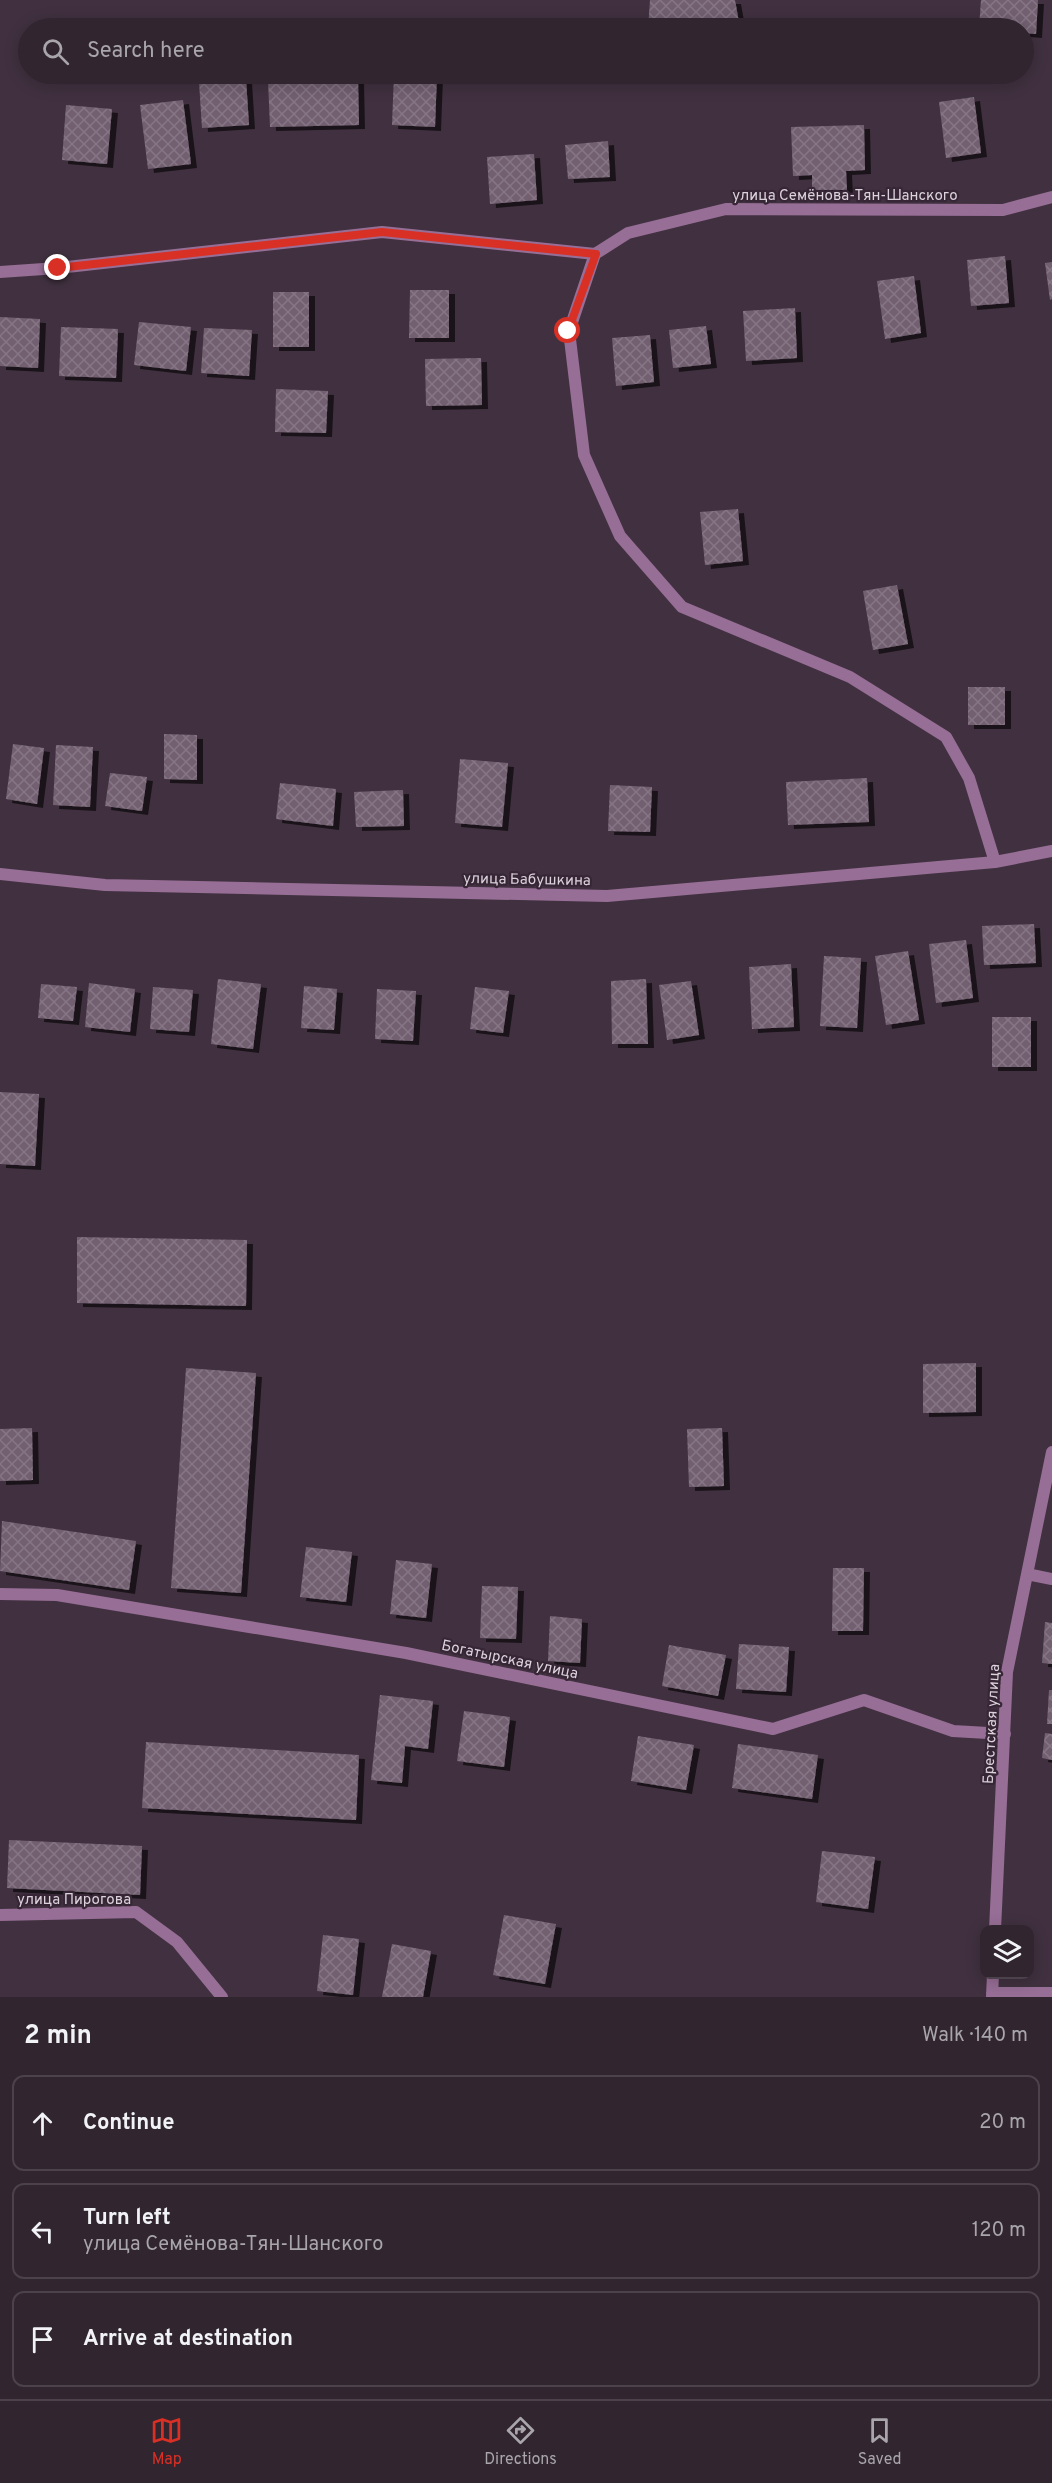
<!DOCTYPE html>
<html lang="en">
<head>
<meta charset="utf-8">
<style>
  :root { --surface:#312530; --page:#3d313c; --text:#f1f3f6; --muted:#a8a5ab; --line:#4c424c; --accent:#d93025 }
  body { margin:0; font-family:Overpass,sans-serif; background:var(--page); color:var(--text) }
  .controls { position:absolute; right:18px; bottom:18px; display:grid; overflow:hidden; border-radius:12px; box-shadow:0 3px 15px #0003 }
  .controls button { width:54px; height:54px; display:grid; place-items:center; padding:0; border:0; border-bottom:2px solid var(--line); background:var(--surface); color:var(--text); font:30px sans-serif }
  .stop { position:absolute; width:18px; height:18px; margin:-14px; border:4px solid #d93025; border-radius:50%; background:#fff }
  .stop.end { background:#d93025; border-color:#fff; box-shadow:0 2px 6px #0008 }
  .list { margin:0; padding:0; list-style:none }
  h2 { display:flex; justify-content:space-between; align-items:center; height:78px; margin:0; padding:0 24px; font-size:26px }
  h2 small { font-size:20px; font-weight:400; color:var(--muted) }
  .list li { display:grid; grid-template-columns:39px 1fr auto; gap:18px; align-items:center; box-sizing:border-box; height:96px; margin:0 12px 12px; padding:0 12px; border:2px solid var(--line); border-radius:12px }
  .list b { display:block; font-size:22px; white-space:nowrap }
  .list p { margin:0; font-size:20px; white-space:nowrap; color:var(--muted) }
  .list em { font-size:20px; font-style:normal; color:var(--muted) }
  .icon { flex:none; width:33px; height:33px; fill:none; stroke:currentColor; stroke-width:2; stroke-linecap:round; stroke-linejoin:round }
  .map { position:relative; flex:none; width:1052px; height:1997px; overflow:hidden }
  .search { position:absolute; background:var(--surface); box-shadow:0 3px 15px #0003; left:18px; right:18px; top:18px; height:66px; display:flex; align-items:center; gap:15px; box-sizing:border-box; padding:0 21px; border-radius:33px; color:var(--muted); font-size:22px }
  .sheet { height:402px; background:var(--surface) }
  nav { display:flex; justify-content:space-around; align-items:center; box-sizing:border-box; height:84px; border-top:2px solid var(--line); background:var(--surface); font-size:16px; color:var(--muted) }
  nav a { display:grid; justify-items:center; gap:3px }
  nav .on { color:var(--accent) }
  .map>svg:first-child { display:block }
  .building { fill:url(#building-cross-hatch); filter:url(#shadow) }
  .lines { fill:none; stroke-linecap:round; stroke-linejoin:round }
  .street { stroke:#976e96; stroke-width:12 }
  .route { stroke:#d93025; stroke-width:8 }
  .labels { text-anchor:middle; stroke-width:4.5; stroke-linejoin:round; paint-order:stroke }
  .street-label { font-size:15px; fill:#dcd2dc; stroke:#372736 }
</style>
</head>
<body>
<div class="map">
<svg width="1052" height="1997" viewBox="0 0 1052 1997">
  <defs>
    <pattern id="building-cross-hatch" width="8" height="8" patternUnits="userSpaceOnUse" patternTransform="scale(1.5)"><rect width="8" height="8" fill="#726071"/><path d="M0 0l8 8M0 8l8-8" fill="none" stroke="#867685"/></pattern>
    <filter id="shadow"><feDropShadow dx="6" dy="4" stdDeviation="0" flood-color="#0009"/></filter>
  </defs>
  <rect width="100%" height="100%" fill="#413140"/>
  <!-- building -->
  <path class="building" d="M650,0H735L740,28H648Z
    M981,0H1038L1036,34L1024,33V28H979Z
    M394,74H437L435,127L392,125Z
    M358,78L359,125L270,127L268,80Z
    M246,79L249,125L202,128L199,82Z
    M974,97L981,153L946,158L939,102Z
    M183,100L191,164L148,169L140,105Z
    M66,105L112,109L107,164L62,160Z
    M864,125L865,170L846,171L847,190H812V175L793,176L791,127Z
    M608,141L610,177L568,179L565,145Z
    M534,154L537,200L490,204L487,157Z
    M1005,256L1009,303L971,306L967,260Z
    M1052,262V299L1050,300L1045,263Z
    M914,276L921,333L885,339L877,281Z
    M410,290H449V338H409Z
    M273,292H309V347H273Z
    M795,308L797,358L746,361L743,311Z
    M0,317L40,319L38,368L0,366Z
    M139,322L191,327L186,371L134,365Z
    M706,326L711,364L673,368L669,330Z
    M61,327L118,329L116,378L59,376Z
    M204,328L252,330L249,376L201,373Z
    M650,335L654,382L616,386L612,338Z
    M481,358L482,405L426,406L425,359Z
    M276,389L328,391L326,433L275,432Z
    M738,509L743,561L705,565L700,512Z
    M897,585L908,644L873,650L863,591Z
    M968,687H1005V725H968Z
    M164,734L197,735V780L164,779Z
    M13,744L44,748L37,804L6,799Z
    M56,745L93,747L90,807L53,805Z
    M460,759L508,763L502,827L455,823Z
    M110,773L147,777L142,811L105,806Z
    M867,778L869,822L788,825L786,782Z
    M280,783L336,789L333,826L276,819Z
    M610,785L652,787L650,832L608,831Z
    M403,790L404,826L356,827L354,792Z
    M1034,924L1036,963L984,965L982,926Z
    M966,940L973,998L936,1003L929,944Z
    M908,951L919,1020L886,1025L875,956Z
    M824,956L861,958L857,1028L820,1026Z
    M791,964L794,1027L752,1029L749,967Z
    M218,979L261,984L253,1049L211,1044Z
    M646,979L648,1044H612L611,981Z
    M691,981L699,1035L667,1040L659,985Z
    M89,983L135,989L130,1032L85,1027Z
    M41,984L77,987L73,1021L38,1018Z
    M304,986L337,989L334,1030L301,1028Z
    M153,987L193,990L189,1032L150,1029Z
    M475,987L509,991L503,1033L470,1029Z
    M377,989L416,991L413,1041L375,1039Z
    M992,1017H1031V1067H992Z
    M0,1092L39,1094L35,1166L0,1164Z
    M77,1237L247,1240L246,1306L77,1303Z
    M976,1363V1412L923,1413V1364Z
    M186,1368L256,1373L241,1593L171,1588Z
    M32,1428L33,1480L0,1481V1429Z
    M722,1428L724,1486L689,1487L687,1429Z
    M2,1521L136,1541L129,1590L0,1571Z
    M306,1547L352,1552L346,1602L300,1597Z
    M396,1560L432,1564L426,1618L390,1614Z
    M833,1568H864L863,1631H832Z
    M482,1586L518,1587L516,1639L480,1638Z
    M550,1616L582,1619L580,1663L548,1661Z
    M1045,1622L1052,1623V1664L1042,1663Z
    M739,1644L789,1647L786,1692L736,1689Z
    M669,1645L726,1655L718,1696L662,1686Z
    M1049,1690H1052V1724H1047Z
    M380,1695L433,1701L428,1749L405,1746L402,1783L371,1780Z
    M464,1711L510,1717L504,1767L457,1761Z
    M1045,1733L1052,1734V1760L1042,1758Z
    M638,1736L694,1745L686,1790L631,1781Z
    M146,1742L359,1755L356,1820L142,1808Z
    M738,1744L818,1755L812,1799L732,1788Z
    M9,1840L142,1846L140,1895L7,1888Z
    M822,1851L875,1857L868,1909L816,1902Z
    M504,1915L556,1924L545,1984L493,1975Z
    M323,1935L359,1939L353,1995L317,1991Z
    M392,1944L431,1951L423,1997H382Z"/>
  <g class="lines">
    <!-- street -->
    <path class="street" d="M595,254L569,331L584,455L620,536L682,607L850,677L946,737L969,778L995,862
      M0,272L58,268L382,232L595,254L628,233L726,209L1003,210L1052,197
      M0,874L105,885L607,896L995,862L1052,851
      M1027,1574L1052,1579
      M0,1594L57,1595L406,1653L773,1729L864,1700L953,1731L1005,1734
      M0,1915L136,1912L177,1942L222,1997
      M995,1930L1007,1672L1052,1452
      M992,1993H1052
      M992,1997L993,1974"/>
  </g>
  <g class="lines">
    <!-- route -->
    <path class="route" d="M58,268L382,232L596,254L568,331"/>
  </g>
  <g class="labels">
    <!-- street labels -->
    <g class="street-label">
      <text x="845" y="200">улица Семёнова-Тян-Шанского</text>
      <text transform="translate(527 879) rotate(1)" y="5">улица Бабушкина</text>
      <text transform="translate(510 1659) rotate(12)" y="5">Богатырская улица</text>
      <text transform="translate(991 1724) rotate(-87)" y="5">Брестская улица</text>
      <text x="74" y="1904">улица Пирогова</text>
    </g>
  </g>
</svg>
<div class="controls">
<button><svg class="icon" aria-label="layers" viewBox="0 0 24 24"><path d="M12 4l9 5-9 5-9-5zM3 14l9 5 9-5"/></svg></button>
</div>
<div class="stop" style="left:568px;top:331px"></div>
<div class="stop end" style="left:58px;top:268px"></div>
<div class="search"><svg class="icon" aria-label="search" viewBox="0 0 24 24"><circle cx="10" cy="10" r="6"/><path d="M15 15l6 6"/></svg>Search here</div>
</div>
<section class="sheet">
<h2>2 min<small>Walk · 140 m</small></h2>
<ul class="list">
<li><svg class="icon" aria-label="ahead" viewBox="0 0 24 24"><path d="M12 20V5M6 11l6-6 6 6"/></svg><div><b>Continue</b></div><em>20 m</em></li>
<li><svg class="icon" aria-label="left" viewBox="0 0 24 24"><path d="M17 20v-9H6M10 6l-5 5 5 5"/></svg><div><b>Turn left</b><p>улица Семёнова-Тян-Шанского</p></div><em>120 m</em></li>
<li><svg class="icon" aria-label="arrive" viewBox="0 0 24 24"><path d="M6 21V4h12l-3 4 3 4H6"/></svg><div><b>Arrive at destination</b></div></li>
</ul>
</section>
<nav>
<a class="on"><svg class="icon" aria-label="map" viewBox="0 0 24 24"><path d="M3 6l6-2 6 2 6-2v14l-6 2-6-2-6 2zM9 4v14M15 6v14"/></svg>Map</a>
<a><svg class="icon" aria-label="directions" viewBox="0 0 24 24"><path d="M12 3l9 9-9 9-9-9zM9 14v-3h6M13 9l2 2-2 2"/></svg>Directions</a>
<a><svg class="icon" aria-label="saved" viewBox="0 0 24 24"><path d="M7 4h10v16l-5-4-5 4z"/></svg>Saved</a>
</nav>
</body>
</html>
